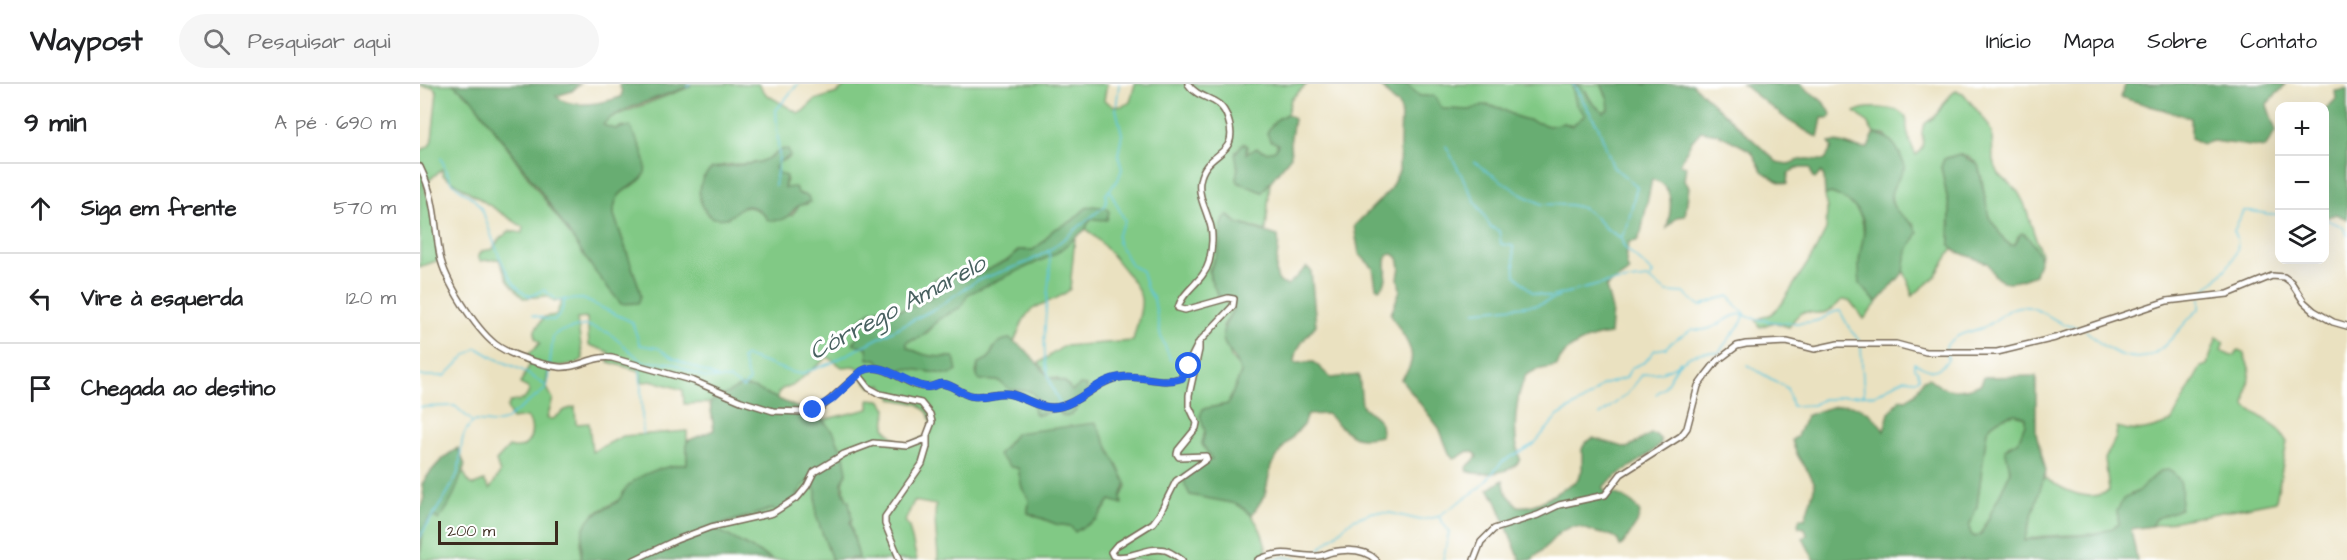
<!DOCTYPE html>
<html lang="pt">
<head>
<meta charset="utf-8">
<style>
  :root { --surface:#fff; --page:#f6f6f6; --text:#202124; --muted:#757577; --line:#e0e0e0 }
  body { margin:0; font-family:"Architects Daughter",sans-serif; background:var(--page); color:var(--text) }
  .controls { position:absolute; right:18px; top:18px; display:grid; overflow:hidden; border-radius:12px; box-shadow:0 6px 24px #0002 }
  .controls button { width:54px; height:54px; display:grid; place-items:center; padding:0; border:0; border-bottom:2px solid var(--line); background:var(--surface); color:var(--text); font:30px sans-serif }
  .scale { position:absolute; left:18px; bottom:15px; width:120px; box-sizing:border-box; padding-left:6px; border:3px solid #3b2a1e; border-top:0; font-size:16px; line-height:21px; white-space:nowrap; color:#3b2a1e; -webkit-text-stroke:4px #fff; paint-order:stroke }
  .stop { position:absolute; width:18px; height:18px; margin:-14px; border:4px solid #2563eb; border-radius:50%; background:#fff }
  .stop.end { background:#2563eb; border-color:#fff; box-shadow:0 2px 6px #0008 }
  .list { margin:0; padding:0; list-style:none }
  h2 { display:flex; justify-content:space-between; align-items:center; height:78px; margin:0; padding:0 24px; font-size:26px }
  h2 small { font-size:20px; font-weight:400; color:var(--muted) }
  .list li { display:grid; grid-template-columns:39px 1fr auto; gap:18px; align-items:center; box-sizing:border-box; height:90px; padding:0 24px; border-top:2px solid var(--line) }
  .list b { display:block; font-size:22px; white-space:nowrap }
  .list em { font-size:20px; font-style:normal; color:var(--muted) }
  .icon { flex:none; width:33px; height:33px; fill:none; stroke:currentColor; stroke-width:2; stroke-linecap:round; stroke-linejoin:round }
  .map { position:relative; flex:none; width:1927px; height:476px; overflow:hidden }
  header { display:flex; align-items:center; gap:36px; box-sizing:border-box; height:84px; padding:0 30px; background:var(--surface); border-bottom:2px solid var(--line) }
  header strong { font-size:28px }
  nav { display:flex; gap:33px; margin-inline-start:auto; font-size:21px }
  .search { width:420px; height:54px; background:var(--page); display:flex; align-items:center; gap:15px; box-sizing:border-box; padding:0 21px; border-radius:33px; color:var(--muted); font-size:22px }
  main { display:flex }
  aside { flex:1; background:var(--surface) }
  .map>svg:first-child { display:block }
  .green { fill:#81c985; stroke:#5e7a52; stroke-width:1.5; fill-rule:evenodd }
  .forest { fill:#68ad72; stroke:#526c48; stroke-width:1.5; fill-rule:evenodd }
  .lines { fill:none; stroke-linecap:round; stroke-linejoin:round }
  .stream { stroke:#5fc6dc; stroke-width:1.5 }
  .minor-casing { stroke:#786a57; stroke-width:8 }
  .minor { stroke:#fff; stroke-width:5 }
  .route { stroke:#2563eb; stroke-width:8 }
  .labels { text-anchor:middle; stroke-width:6; stroke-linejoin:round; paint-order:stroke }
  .water-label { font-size:24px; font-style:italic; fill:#486160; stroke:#fff }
</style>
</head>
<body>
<header>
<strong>Waypost</strong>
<div class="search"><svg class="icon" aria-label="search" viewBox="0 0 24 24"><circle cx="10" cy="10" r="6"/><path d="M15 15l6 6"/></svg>Pesquisar aqui</div>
<nav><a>Início</a><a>Mapa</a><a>Sobre</a><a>Contato</a></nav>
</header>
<main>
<aside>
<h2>9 min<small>A pé · 690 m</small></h2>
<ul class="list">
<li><svg class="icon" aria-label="ahead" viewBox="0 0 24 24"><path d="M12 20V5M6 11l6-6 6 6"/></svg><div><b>Siga em frente</b></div><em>570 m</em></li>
<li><svg class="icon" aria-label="left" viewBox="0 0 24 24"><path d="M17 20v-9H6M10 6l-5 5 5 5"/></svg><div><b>Vire à esquerda</b></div><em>120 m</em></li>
<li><svg class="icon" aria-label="arrive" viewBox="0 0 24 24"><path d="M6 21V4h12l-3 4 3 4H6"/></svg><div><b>Chegada ao destino</b></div></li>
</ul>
</aside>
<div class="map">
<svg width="1927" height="476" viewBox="0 0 1927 476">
  <rect width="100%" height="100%" fill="#fff"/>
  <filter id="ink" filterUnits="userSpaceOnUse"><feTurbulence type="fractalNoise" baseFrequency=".0167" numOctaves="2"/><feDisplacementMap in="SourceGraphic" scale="12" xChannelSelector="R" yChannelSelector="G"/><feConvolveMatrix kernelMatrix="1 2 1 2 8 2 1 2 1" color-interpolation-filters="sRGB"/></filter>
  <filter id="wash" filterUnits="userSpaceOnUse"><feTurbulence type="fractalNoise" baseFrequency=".008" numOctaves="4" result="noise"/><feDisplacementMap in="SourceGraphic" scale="24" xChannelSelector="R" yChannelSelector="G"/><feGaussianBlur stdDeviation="1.35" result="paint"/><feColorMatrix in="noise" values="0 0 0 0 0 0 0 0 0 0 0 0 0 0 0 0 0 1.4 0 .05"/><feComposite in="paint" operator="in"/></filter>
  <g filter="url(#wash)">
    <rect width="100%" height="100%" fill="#eae1c0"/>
    <!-- green -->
    <path class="green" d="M0,0H33L52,15L150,151L219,203L194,131C193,113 200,108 215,100L203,42L195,45L183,42L185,37L192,33L270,3V0H338L347,11L378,29L382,28L395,16L417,9L428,0L441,3L444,0H687L684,16C692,23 700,25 710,18L715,0H887L871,15L867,30C857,34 852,39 847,49L852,57L858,60L857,65L849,69L837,64L826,70L828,63L824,59L816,67L819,99L842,108L850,97L846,147L817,139L811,133L804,134L799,166L789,186L790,195L811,216L813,226L803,242L811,274L818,282L821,289L808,320L783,325L785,347L782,360L792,375L778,382L793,415C830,416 844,442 848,476H518C518,457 513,441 516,421L494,417L485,437L489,443L497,476H428L439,473L432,448L429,417L427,416C423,404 421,401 427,388L414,349L402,336L449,325V315L460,316L467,324L465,344C482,364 483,363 506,352L511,339L508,329L498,320L473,315L462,301L451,303L444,296L439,284L434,282L422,283L408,273L372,302L362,305L358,309V315L334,304L304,311L290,319L264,320L263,306L234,297L222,298L220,287L188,278L189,268L169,261L167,234L157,235L163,275L154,281L129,282L126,302L133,315L127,334L133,335L145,326L155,323L156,340L169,339L172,368L203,352L267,347V380L251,382L196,418L175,429L165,441L161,456V476H0L3,448L9,435C28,431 36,405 42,388L44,389L50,400L54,401L64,397L70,405L80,389L76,377L89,363C108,370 118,347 107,333L92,335L87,324L90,318C101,316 105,318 109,307L108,304L100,300L110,280L107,272L120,259L115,254V246L124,233L136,231L142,216L134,218L127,212L103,214L88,196L79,175L60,177L58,172L62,167L73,165L79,155L90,147L102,149L103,143L23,91L22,85L4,101L15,141L19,176L0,183V67L9,62L12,56L17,7L13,3L0,2ZM356,69L369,74L359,78L355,84L359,90L364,91L367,96L364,104L387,112V120L380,121L372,131L348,136C331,113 313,126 292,134C280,124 283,108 283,94C303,68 333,91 356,69ZM666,124L676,133L668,139L666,145C679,155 720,200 721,215C723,225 715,246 713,257L644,262L619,279L629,293L637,294L652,307L643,332L636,326L619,331L615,329L619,314C611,304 601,306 590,306L579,297L560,296L556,289L558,280L569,274L574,263L590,255L594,258C599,247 603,232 613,225C625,217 640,216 650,205L655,153L548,210L541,223L519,235L508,248L494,256L487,257V263C507,275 512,272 534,273L523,290L485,284L475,289L460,279L447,263H439L434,257L437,254L438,239L449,228L467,229L498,221L517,209L514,195L527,192H555L588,176L599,166H613L623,158L633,146L652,137ZM598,383L707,401L701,413L690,416L682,429L650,442L636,440L608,429L609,415L602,404Z
      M973,0H1181L1188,15L1189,25L1184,28L1173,20L1166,7L1162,25L1165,31L1152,42L1144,39L1129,42L1097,33L1080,24L1067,21L1050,26L1023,25C1013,14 1018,12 1000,12L990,4L982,0L973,3Z
      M1536,7L1543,9L1568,40L1572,50L1573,77L1579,90L1598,108L1604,119L1621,170L1620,174L1613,160L1605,150L1598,152L1595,161C1586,161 1583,154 1578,147C1575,141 1570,138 1568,131C1561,107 1567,56 1524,75L1521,83L1530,127L1529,152L1533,165L1514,194L1492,212C1493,203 1487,198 1485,189C1480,175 1491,155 1495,141C1490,138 1484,135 1479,130C1463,117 1476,87 1480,70L1465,51L1454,50L1447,38L1435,28C1444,21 1476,23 1485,31C1488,35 1486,40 1487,45C1488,54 1492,63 1496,71C1509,61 1498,50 1504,41C1506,37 1512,36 1515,32C1523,24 1526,12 1536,7Z
      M1411,109C1462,127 1437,161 1440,200L1457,219L1444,235L1430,217L1422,216C1417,220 1413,226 1406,228C1388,234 1385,217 1369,243L1354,238L1340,243L1336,236L1351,230L1361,221L1394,169L1406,146L1407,125L1405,111Z
      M1797,253L1804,258L1801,267L1811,272L1815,271L1818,266L1823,268L1830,286L1825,322L1857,344L1867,358L1856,417L1731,442L1735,435L1760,424L1751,388L1740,387L1719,407L1711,410L1697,426L1699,440C1671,459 1632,445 1604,457L1623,393C1643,405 1666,420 1689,407L1685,375L1696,353L1697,343C1719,350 1729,346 1751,338L1781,283L1787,281Z
      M1595,330L1605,333V340L1598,358L1588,362C1587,373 1591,381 1589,391L1561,450L1555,453L1551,450L1549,443L1557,422L1567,346C1574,336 1583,333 1595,330Z
      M388,397L392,398L396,407V431L412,476H353L291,444L353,425L357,428L376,415L381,403Z"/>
    <!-- forest -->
    <path class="forest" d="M33,0H160L152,7L136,12C151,26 183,19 201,13L202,8L199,0H270V2C253,9 190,27 183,41L195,45L210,42C214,51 220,60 223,69C237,111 192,92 194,131L219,203L221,212L218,219L201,220L176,189L119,105L52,15Z
      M959,0H973L974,3L986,0L1000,12C1025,12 1010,11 1023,25L1050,26L1063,21L1080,24L1097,33L1129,42L1144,39L1152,42L1165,31L1156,21L1152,2L1160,1L1173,20L1184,28L1189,25L1188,15L1181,0H1272L1357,78C1374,83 1372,76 1385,75C1392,74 1398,77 1405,76L1412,63L1409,59C1422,55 1434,67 1448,64L1454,50C1473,52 1478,65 1485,82C1482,91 1474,99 1472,107C1465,129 1493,133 1498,149L1487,167L1484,188L1457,219L1440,200C1439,190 1438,180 1440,170C1441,161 1445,152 1444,142C1444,127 1424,113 1411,109L1405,111L1404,93L1401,88L1395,95L1392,92L1390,84H1376L1368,90L1367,100L1357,97L1342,87L1332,68L1322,62L1298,50L1281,47L1271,58L1260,80L1266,83L1264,96L1269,103L1265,132L1257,133L1247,144C1250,130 1255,109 1241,99C1238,97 1235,97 1232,95L1221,149L1217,157L1209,158C1206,168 1204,178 1209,187L1186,203L1192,226L1190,250C1171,252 1143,262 1137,282L1116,286L1106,291C1095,313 1092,351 1100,375C1094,390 1060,392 1047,387L1046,384L1057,373L1055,369L1048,367L1037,374H1033L1029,369L1019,344L981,295C1005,270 982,254 971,230L980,206L978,194L980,183L978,174L973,170L967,171C964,183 971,197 959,205L956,203L953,184L939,170L934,142L969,107L979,87L981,27L978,19H975Z
      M1322,0H1381C1390,11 1407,15 1411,31L1409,34H1402L1398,54L1369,37Z
      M1706,0H1865C1861,9 1852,11 1847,21L1856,47L1845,64L1793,57L1782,60L1771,54V34L1700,13Z
      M1927,5V135L1916,130L1905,134V26L1916,15L1915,7Z
      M867,30L874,35L870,60L871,72L842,108L818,98L816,94L818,84L815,70L822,60L827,61L826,70L837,64L846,68L855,66L858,60L850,56L847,49C852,39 857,34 867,30Z
      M363,65L368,66L370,72L359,78L355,84L359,90L366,92L364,104L375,103L379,110L388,112L390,118C387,119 383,120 380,121C367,128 372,139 348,136C342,127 330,117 319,125C315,128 312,132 307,134C302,135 296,134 292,134C275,119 275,98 292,84L337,79L351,73Z
      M1539,70L1558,80L1569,133L1585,157L1590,161H1595L1601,149C1611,152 1616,165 1620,174L1615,191C1604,195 1586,204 1575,192C1572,189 1571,182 1567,179L1535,167L1530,161V127L1521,83L1524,75Z
      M673,122L687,124L689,128L687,136L672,135L668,139L666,145L635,170L548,210L541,223L519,235L500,254L487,257V263C505,273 514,273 534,273L537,287L530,291L485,284L475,289L460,284V279L457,275H448L447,263L433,260L437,254L438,239L449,228L459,225L467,229L498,221L517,209L512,203L514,195L527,192H555L588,176L599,166H613L623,158L633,146L652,137L666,124Z
      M807,131L817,139L858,152C862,166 846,200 868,201L887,183L891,187L896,241C887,252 875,263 875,279L894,278L911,294L939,291L942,321C952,333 965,333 961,352C930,359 928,348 907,330L887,331L883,341L862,365L851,382L845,411L832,431L817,420L770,411L765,401L764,392L792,375L782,360L785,347L780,332L783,325L808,320L821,289C811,259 790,262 813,226L811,216L799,212C795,205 790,198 790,190C790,182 795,175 798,168C802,156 798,141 807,131Z
      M590,255L606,266L629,293L645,298L652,307L660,301L667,302V308C658,316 659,329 646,333L636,326L618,331L614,329L613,323L618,315L610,307L590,306L579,297L560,296L557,293L558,280L569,274C574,263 577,256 590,255Z
      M1616,292V349L1626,387L1604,457C1633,447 1672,459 1699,440L1697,427L1703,415L1719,407L1740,387L1748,386C1765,395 1762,407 1760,425L1735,435L1731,442L1711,445L1717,476H1394L1383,454L1387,451L1385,444L1379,443L1378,439L1380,434L1385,435L1395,401C1389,383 1377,378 1372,356L1377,352L1386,332C1419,318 1443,312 1464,347L1469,329L1480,315L1486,316L1495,310L1503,296L1509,294C1525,310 1543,308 1561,300L1564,293ZM1595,330L1605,333V340L1598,358L1585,365L1590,385L1589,391L1561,450L1555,453L1551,450L1549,443L1557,422L1567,346C1574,336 1583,332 1595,330Z
      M321,302L334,304L387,328L402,336L414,349L424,372L427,388L422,399V405L427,416L429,417L432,435L430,438L439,474L412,476L396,431V407L392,398L388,397C373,408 380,420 357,428L352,425L292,443L353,476H161C163,465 160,454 164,444C170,428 184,427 196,419C201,415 203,408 207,403C221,388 247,382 267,380V357L294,346L290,319L295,315L296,310L304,311Z
      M676,339L706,399L701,413L702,420L690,416L677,435L655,448L650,442L636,440L608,429L609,415L602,404L598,384L591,383L578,371L596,349Z
      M1231,350L1236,351L1241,356V359C1225,378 1200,385 1183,403L1184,407C1198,410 1213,415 1220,429L1217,439L1203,460L1200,462C1197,452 1192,451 1183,450C1173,449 1165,443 1155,443C1136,443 1129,465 1114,473L1113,476H1100L1075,414L1068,406L1083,396L1086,409L1098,422C1121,425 1137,406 1157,397L1162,386V365L1165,359L1173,354L1207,364Z
      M38,364L45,381C38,399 32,422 18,436L16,433L9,435L3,448L0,473V425L4,414L2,400C12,384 22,373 38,364Z"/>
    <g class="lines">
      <!-- stream -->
      <path class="stream" d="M1153,0L1178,42L1193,83L1217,102L1207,143L1201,154
        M267,3L270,0
        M1026,62L1055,117L1071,143L1079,147L1081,160L1093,162L1095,191L1112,208L1130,213L1186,199L1227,194L1247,208L1264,209L1280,222L1297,215L1310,212L1316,222L1324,228L1326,232C1342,238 1382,242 1399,236C1407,233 1411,227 1420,227L1431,247L1441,258
        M21,74C25,82 27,93 33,99C43,110 57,113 63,128C71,149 87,207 111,212L124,206L137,216L163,215L212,238L220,261L238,264L253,274L298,294
        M1054,78L1102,111L1122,120L1150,121L1163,124L1173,131L1185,144L1201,154L1204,163L1233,189L1231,194
        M355,102L359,73L356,26L378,0
        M690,107L705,137L697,152L698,158L711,181L722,187L727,205L734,215L741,253L751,276
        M1904,135L1922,142L1927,151
        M629,168C632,185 628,198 627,215C625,239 622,266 628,290C630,301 636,311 640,321
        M1781,210C1795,194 1829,172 1814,147L1823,127C1835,125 1846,132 1860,130
        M1055,227L1116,221L1139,213
        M113,231L129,236H135L141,229L145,215
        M1666,247C1673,252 1679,260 1687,264C1736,293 1748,252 1780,224V214
        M1441,263L1444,311
        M1327,281L1367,304L1372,322L1393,321L1403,315H1412L1422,312L1455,311L1478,298L1485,295L1496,296L1499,294L1498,287L1494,284V279C1509,287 1515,291 1528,276L1526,262C1536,249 1548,249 1562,244C1574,239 1582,229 1594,224C1610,218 1628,232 1641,239C1646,242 1653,242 1659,244
        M220,285L223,350
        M0,292H25L45,272L57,264L74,274L102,286L126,302
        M1236,310L1244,304L1260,277
        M0,323L35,322L53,338
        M1180,331L1207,310L1222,291C1228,289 1235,289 1241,288C1266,281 1268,264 1298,269L1322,238L1324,231
        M1019,433L1029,448L1023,476
        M0,454C9,434 32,407 38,388C43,370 37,349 55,337L74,339L84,337L127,304L133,253L138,248L166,241L189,249L223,278L252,279L285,294L310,295L323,304L329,297L322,275L325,272L371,288L381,290L411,279L516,224L556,197L608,178L630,166L686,121V110L698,96L702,85L698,71L702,50L696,25L699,0
        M894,470L932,436L953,428L970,429L1000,436L1017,433L1060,404L1082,378L1114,360L1138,332L1171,312L1182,301L1206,294L1211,284L1225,278L1235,266L1246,264C1252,255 1264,252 1272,245C1295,251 1307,229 1324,230
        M848,476L865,473L881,476"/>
    </g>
  </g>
  <g filter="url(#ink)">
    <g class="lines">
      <defs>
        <path id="minor" d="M0,83C16,116 14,138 20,172C25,197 55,244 75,260C89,271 122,281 139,283C158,285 173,271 192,274L274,297L321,317L353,327L383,328L403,322L442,287C464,275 486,303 507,303C513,304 518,298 524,300C535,302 543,311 553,312C565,314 578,307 590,310C607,314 623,328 642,322C664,316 679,295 703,293C723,291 741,301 761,294L779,258L813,222L814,215L808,214L765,226L758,224C762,207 784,197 789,178C792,166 794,148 789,137C785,123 778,112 780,97C786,65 821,74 808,35C800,10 780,18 768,0
          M439,291L449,304L460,310L501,319L510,330L512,338L507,351V363L502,380L465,433V440L480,476
          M214,476L256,456L291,443L353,429L378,413L387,402L394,388L424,370L453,359L488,362L506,355
          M762,476C756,472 751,468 745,466C727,462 710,476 693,472L691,468L696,462L733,439L739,431L756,397L787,375L786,372L759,373L757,370L758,366L776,344L777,339L769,322V311L779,266V260
          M838,476C867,463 873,474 898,472C903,472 907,469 912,468C927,465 945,465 956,476
          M1054,476L1061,458L1074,445L1118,431L1139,421L1185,411L1201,390L1261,352L1267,344L1278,302L1286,291L1297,277L1317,262L1326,260L1367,258L1395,265L1418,260H1476L1506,268H1577L1635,254L1747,217L1808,210L1852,192L1864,193L1871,198L1884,218L1894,227L1913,238L1927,242"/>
      </defs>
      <!-- minor casing -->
      <use href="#minor" class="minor-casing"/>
      <!-- minor -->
      <use href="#minor" class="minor"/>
    </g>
  </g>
  <g class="lines" filter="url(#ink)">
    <!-- route -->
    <path class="route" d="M393,326L411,316L442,287C464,275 486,302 507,303C513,304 518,298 524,300C535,302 543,311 553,312C566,314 578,307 590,310C607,314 623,328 642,322C664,316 679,294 703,293C723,291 741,301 762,294L769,282"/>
  </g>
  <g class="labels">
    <!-- water labels -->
    <g class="water-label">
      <text transform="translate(477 223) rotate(-28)" y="8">Córrego Amarelo</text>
    </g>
  </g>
</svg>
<div class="controls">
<button>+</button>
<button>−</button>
<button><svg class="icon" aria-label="layers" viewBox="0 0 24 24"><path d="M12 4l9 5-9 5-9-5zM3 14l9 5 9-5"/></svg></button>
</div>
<div class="scale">200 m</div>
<div class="stop" style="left:769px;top:282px"></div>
<div class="stop end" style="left:393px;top:326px"></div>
</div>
</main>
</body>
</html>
